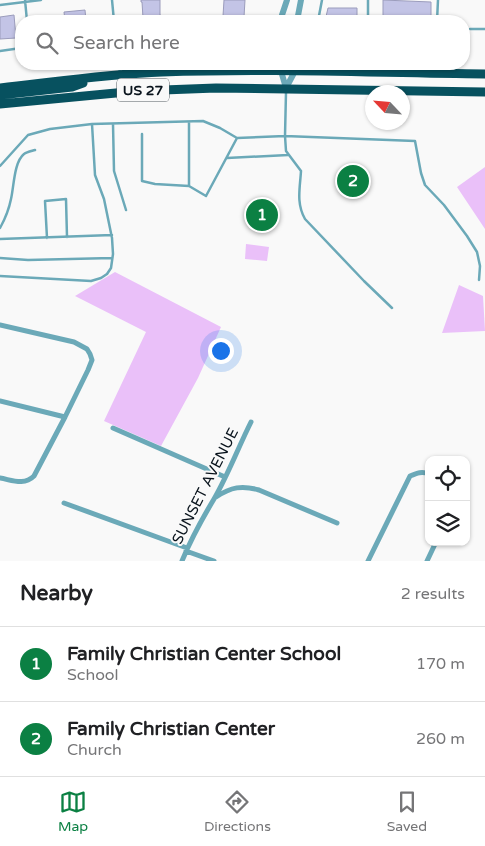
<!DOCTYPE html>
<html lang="en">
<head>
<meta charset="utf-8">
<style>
  :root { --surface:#fff; --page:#f2f2f2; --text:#202124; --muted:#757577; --line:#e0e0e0; --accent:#0b8043 }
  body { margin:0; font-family:"Varela Round",sans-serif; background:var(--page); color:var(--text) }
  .controls { position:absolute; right:15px; bottom:15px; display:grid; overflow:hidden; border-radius:10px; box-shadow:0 1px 4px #0004 }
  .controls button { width:45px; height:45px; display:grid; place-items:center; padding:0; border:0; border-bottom:1px solid var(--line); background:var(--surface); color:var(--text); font:25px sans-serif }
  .compass { position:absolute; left:365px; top:85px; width:45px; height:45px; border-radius:50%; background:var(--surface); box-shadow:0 1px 4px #0004; rotate:296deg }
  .you { position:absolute; left:220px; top:350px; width:18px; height:18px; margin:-12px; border:4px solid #fff; border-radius:50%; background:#1a73e8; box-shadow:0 0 0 8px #1a73e833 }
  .badge { display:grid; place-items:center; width:32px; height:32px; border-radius:50%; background:var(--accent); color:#fff; font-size:16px; font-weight:700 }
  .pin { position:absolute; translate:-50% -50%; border:2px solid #fff; box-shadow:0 1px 5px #0006 }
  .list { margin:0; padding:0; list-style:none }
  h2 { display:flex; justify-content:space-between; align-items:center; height:65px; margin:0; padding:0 20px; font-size:21px }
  h2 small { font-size:16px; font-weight:400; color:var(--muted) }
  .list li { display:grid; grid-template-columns:32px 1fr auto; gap:15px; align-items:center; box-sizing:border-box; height:75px; padding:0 20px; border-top:1px solid var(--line) }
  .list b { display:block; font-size:19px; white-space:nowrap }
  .list p { margin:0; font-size:16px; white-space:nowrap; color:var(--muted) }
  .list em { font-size:16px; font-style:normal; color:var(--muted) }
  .icon { flex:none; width:28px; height:28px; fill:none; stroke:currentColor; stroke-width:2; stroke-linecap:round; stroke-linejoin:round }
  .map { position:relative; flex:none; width:485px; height:561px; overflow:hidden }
  .search { position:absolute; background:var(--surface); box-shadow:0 1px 4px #0004; left:15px; right:15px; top:15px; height:55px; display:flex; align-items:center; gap:12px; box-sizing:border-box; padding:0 18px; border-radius:20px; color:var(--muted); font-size:19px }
  .sheet { height:215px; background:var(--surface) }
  nav { display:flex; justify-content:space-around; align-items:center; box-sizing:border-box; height:70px; border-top:1px solid var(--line); background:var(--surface); font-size:14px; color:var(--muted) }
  nav a { display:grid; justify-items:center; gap:2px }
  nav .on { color:var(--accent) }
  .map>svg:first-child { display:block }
  .green { fill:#eac0f9 }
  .building { fill:#c3c4e6; stroke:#9b9cbc }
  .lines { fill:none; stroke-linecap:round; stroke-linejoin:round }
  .service { stroke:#6ba9b8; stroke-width:2.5 }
  .minor { stroke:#6ba9b8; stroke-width:5 }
  .tertiary { stroke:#6ba9b8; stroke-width:6 }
  .trunk { stroke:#07515f; stroke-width:9 }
  .labels { text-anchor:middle; stroke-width:4; stroke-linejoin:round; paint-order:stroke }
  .shield { fill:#f9f9f9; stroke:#51585e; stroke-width:1 }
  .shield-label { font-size:14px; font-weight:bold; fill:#09131c }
  .street-label { font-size:15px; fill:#09131c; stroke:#f9f9f9 }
</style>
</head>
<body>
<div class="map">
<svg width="485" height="561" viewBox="0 0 485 561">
  <rect width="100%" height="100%" fill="#f9f9f9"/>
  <!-- green -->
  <path class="green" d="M485,167V229L457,187Z
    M246,244L269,247L267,261L245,259Z
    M115,272L221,327L198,378L161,446L104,421L146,332L75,296Z
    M459,285L483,296L485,331L442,333Z"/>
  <!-- building -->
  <path class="building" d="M141,0H160V15L164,17L160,21L157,18H143L142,2H141Z
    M224,0H245L244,17L223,16Z
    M383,0L431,2V21H383Z
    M328,8H357V21H325Z
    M85,10L86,21H65L64,12Z
    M14,15L16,38L0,39V17Z"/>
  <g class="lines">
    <!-- service -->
    <path class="service" d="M25,0L27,21
      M112,0L114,21
      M368,0V21
      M0,5L41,0
      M318,21L322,0
      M437,21L438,0
      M470,29H485
      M0,51L21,48
      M119,64L120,74
      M286,92L285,136L286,151L301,171C300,188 296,203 305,219L364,281L392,308
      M189,122V186
      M113,124L114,171L126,210
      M142,134V181L155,184L189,186L206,196L237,138
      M227,158L288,155
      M0,166L28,135L50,129L92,124L203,121L220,128L237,138L285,136L415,141L421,173L425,185L444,205L467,236L477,252L480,266L479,280
      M0,228C5,219 9,209 11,199C14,186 14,162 24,154C27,152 32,151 35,150
      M47,238L45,201L66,199L67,237
      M0,239L112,235
      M0,258L28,260L112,258
      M0,276L91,281L101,278L107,274L111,268L113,254L112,238L104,199L95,175L92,124"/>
    <!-- minor -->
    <path class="minor" d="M0,325L74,342L87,349L90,354L92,360L88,370L65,417L34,476C24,486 12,480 0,478
      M0,401L65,417
      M113,428L225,477
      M216,497C231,487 242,485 259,490L337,523
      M64,503L187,548
      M186,551L214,561
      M182,561C191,539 202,519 214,499C228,475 238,448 251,422
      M368,561L410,476C417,473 422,471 429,474
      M427,561L436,542"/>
    <!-- tertiary -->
    <path class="tertiary" d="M282,21V15L287,0
      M297,21L301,0
      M280,64L281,71L286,88
      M286,88L295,71V64"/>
    <!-- trunk -->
    <path class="trunk" d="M0,88C54,82 108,74 162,72C270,68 378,73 485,74
      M0,95L72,87L83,83
      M0,104L137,91L216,88L485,92"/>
  </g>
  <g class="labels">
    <!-- shield labels -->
    <rect class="shield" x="117" y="78.5" width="52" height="23" rx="4"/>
    <g class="shield-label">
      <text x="143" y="95">US 27</text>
    </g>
    <!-- street labels -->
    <g class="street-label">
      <text transform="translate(205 486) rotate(-63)" y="5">SUNSET AVENUE</text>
    </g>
  </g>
</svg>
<div class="controls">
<button><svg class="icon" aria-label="locate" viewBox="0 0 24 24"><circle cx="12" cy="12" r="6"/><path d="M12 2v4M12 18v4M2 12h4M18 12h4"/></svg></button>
<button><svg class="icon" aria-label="layers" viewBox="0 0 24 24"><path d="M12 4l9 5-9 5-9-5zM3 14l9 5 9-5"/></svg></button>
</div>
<svg class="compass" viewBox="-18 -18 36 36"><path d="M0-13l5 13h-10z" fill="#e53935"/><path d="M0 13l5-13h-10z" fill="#757577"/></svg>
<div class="you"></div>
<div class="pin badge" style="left:262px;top:215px">1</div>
<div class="pin badge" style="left:353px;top:181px">2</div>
<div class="search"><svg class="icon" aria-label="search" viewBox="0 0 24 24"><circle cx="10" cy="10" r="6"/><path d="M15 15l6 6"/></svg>Search here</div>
</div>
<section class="sheet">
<h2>Nearby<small>2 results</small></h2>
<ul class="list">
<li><span class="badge">1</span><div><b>Family Christian Center School</b><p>School</p></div><em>170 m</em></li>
<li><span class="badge">2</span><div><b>Family Christian Center</b><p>Church</p></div><em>260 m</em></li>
</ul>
</section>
<nav>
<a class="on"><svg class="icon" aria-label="map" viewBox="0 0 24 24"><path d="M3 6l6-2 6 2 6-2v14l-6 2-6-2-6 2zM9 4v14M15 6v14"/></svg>Map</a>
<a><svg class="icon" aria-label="directions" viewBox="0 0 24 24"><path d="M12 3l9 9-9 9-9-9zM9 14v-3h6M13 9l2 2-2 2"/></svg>Directions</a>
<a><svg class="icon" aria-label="saved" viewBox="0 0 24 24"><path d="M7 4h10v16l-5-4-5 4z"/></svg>Saved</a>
</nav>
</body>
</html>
